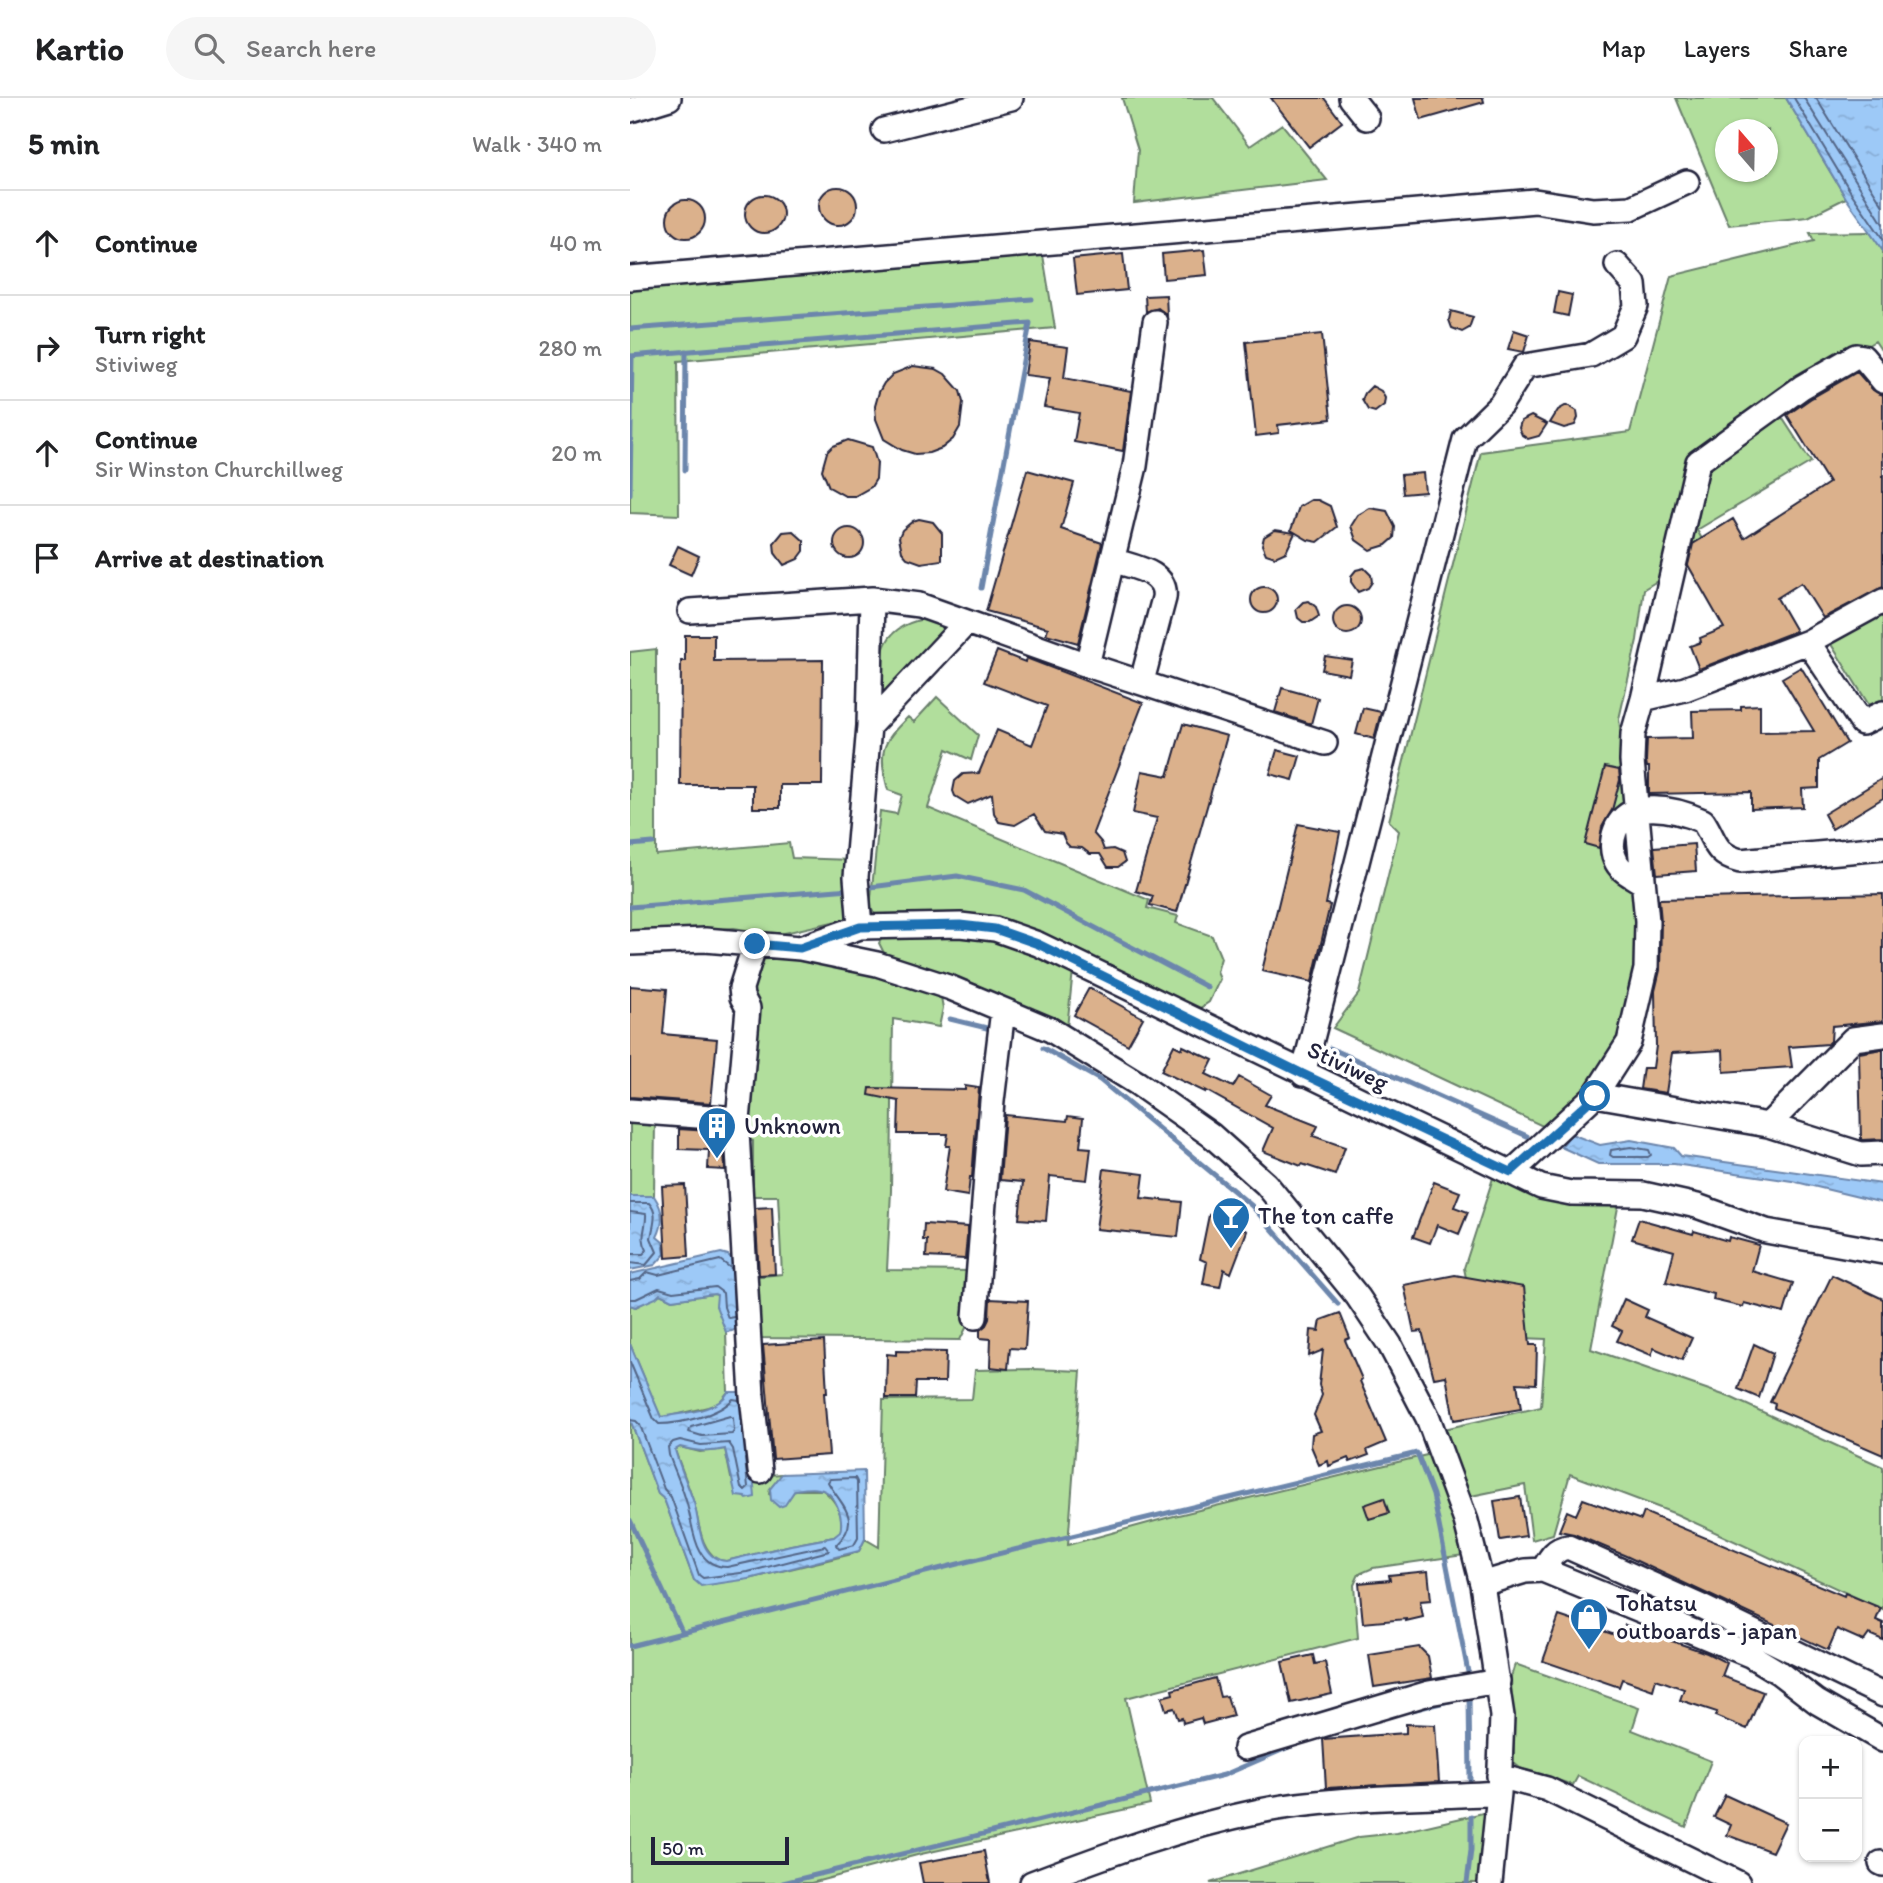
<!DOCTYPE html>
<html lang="en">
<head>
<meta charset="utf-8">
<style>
  :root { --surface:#fff; --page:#f6f6f6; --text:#202124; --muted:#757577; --line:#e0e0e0 }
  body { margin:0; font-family:Itim,sans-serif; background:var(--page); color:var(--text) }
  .controls { position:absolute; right:21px; bottom:21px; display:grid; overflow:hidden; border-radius:14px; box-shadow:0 2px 5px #0004 }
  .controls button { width:63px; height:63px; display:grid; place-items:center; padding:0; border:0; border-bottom:2px solid var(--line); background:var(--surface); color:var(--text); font:35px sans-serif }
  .compass { position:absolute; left:1085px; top:21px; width:63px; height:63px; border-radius:50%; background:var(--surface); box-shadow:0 2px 5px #0004; rotate:340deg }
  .scale { position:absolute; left:21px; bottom:18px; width:138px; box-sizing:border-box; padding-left:7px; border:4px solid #22223b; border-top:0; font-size:19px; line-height:24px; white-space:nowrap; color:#22223b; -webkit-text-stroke:5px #fff; paint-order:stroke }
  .stop { position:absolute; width:21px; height:21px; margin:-16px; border:5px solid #1f6fb2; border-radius:50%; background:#fff }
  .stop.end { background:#1f6fb2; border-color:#fff; box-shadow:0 2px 7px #0008 }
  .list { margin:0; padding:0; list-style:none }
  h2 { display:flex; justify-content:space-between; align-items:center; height:91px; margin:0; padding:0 28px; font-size:30px }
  h2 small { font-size:23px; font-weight:400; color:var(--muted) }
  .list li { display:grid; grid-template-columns:46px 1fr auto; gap:21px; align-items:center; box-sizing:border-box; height:105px; padding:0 28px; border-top:2px solid var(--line) }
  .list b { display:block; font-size:26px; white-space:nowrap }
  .list p { margin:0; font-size:23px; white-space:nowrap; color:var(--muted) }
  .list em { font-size:23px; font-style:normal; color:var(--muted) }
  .icon { flex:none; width:38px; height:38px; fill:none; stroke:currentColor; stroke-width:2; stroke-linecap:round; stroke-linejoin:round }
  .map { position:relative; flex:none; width:1253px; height:1785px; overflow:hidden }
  header { display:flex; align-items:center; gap:42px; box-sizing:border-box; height:98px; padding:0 35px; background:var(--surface); border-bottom:2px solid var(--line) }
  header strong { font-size:33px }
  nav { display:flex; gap:38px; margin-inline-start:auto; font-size:24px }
  .search { width:490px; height:63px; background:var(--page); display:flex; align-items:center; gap:18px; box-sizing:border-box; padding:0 24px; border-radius:38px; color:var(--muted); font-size:26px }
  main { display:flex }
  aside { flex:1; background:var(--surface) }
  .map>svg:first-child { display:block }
  .grass { fill:#b1de9c; stroke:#6a806c; stroke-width:2; fill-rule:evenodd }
  .water { fill:url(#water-ripples); stroke:#6c86ac; stroke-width:2 }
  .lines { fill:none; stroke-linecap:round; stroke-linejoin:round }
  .shore { stroke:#536586; stroke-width:2 }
  .stream { stroke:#6c86ac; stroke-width:5 }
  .building { fill:#dbb18c; stroke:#22223b; stroke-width:2 }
  .minor-casing { stroke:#22223b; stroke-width:28 }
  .minor { stroke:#fff; stroke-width:23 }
  .route { stroke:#1f6fb2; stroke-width:9 }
  .labels { text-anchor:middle; stroke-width:7; stroke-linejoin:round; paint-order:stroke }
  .street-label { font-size:24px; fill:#22223b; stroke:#fff }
  .poi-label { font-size:24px; fill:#22223b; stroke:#fff; text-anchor:start }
</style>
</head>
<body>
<header>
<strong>Kartio</strong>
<div class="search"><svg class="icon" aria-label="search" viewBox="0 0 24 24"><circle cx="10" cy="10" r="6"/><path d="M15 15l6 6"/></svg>Search here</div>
<nav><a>Map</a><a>Layers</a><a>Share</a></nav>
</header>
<main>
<aside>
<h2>5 min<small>Walk · 340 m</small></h2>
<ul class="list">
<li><svg class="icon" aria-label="ahead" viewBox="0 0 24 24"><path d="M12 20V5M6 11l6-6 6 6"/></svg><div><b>Continue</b></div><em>40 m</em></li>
<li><svg class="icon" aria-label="right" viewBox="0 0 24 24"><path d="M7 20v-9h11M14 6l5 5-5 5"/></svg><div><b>Turn right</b><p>Stiviweg</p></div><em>280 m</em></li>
<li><svg class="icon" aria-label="ahead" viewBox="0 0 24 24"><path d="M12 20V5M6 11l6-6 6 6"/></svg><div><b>Continue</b><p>Sir Winston Churchillweg</p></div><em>20 m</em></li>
<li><svg class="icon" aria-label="arrive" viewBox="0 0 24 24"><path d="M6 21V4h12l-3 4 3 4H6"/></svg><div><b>Arrive at destination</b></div></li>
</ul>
</aside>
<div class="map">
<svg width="1253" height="1785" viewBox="0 0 1253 1785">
  <defs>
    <pattern id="water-ripples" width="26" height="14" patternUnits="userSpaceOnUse" patternTransform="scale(1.75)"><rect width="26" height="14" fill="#9dc9f7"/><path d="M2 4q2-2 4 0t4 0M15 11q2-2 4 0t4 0" fill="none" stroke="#87acd5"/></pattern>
  </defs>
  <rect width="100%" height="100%" fill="#fff"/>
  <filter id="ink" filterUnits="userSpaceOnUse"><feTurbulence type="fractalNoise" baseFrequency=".0143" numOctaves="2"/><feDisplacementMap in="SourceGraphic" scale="14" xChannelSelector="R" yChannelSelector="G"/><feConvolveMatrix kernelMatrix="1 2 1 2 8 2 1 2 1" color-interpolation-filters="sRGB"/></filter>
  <g filter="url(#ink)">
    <!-- grass -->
    <path class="grass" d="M492,0H583L620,48L652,26L697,82L504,105L508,52Z
      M1046,0H1156L1216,100L1178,119L1099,127ZM1096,32H1138V74H1096Z
      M1240,134L1253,153V255L1245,243L1142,304L1181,364L1067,432L1078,452L1014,491L1007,542L989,621L1012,827L1001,919L965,983L917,1030L703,930L729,895L769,733L759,723L851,354L1000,334L1041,178L1184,143L1180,135Z
      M412,151L425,230L48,263L49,417L0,415V189Z
      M1253,513V609L1244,615L1199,543Z
      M301,520L321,527L254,599L248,594C250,553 252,526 301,520Z
      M26,551V757L159,745L162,760L222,762L220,820L146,837L104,830L0,836V554Z
      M307,599L348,637L341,662L317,651L298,710L519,802L517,810L548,818L546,825L582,838L591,860L587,874L590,881L579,904L567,912L362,821L333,815L246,818L240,809L250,713L267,716L272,697L258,692C248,655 251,645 278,619L284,624Z
      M356,838L443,872L437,930L261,860L254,855L249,845L253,839Z
      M143,858L237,875L311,899L313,910L309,929L263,921L261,1093L257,1172L343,1173L340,1222L330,1242L124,1240L120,1179L152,1176L148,1098H123V1043L112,1042L118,889L129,863Z
      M0,1016L25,1023L24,1098H0Z
      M864,1077L989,1104L961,1251L1102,1300L1253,1369V1512L1046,1416L940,1376L923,1436L902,1442L895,1387L841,1398L814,1331L911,1309L916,1241L848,1238L834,1170Z
      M30,1196L42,1202L84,1196L87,1197V1208L96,1234L98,1294L89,1305L78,1309L31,1320L0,1246V1207L6,1209Z
      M402,1271L451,1273L438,1447L540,1419L801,1356L820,1403L834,1457L743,1470L729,1476L724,1487L728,1540L496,1600L520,1706L291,1756L181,1785H0V1321L28,1396L34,1401L64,1482L119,1481L222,1456L229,1453L235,1441L249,1449L253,1302L342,1301L345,1272Z
      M50,1349L70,1354L95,1351L101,1380L152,1376L140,1391L139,1396L155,1406L165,1392H193C206,1403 215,1417 210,1435L204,1439L161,1447L96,1463L88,1462C69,1448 70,1427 64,1406C59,1388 51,1370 45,1352Z
      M885,1566L1009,1610L1002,1632L1081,1663L1056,1729L948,1678L943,1687L890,1670L884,1665L881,1579Z
      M857,1714L852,1785H580L729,1739L767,1735Z"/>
    <!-- water -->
    <path class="water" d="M1156,0H1253V153L1216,100Z
      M941,1036L970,1047L1001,1042L1044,1050L1051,1058L1253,1086V1105L1162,1083L1044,1066H968L931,1049Z
      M0,1098H24C33,1111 35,1124 27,1139L33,1144L35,1156L25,1167L0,1172Z
      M91,1155L98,1157L110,1169L111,1228L102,1233L96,1234L86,1208L87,1197L84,1196L42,1202L30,1196L26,1200L5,1209L0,1207V1176Z
      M0,1246L31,1319C51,1315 88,1314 98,1294H116L125,1399L117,1401L115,1399L106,1398L95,1351C79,1355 66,1353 50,1349L45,1352C50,1370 58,1387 64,1405C70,1424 68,1461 96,1463L161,1447L204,1439L210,1434C214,1420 206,1394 189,1391C181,1389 172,1391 165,1392L155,1407L149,1409L141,1402L140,1391L152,1376L234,1373L235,1441L229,1453L119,1481L71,1488L64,1482L34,1401L28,1396L0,1321Z"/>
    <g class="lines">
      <!-- shore -->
      <path class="shore" d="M1164,0L1222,96L1253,141
        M1174,0L1253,126
        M1186,0L1253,108
        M1001,1049L1019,1052L1021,1057L1018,1059H983L980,1057L981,1052Z
        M0,1105H19C29,1116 23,1127 21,1140L27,1154L16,1167L0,1165
        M0,1114L16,1116C17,1130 9,1138 17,1152L13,1156H0
        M0,1183L10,1181L17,1174L28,1177L90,1162L102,1171
        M0,1201H6L29,1190L43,1194L85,1189L93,1195L94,1209L98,1220L104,1219
        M0,1264L24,1321L29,1326C50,1326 89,1317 103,1301L109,1302
        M100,1318L103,1320L104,1333L102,1336L72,1338L59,1334L61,1329Z
        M0,1322L6,1323L10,1327L34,1391L41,1399L69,1477L73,1480L118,1474L199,1453L195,1448L97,1469C65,1469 64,1434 58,1410C54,1392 45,1374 39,1357L38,1349L43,1344L50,1342L71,1347L99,1345L103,1351L111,1390L115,1392L118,1389L115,1361
        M225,1380L227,1384L228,1440L224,1447L209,1451L206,1447C234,1420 210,1407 198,1384L200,1381Z"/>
      <!-- stream -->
      <path class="stream" d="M0,231L402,201
        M0,258L400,225L351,490
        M55,372L56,253
        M0,396L2,258
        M0,747L23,745
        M233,790L327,778L394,792L577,889
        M0,809L220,791
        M320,921L365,932
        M413,950L470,982L622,1108L708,1206
        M700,950L897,1038
        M0,1422L52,1534
        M0,1548L396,1449L787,1355L803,1397L838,1574
        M836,1599L839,1598L840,1682
        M782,1612L827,1601
        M153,1785L594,1677L675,1642
        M837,1785L841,1752V1718"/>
    </g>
    <!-- building -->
    <path class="building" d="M641,0H694L712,24L679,49Z
      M785,0H853L854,4L791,22Z
      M189 108a19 19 0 1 1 38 0a19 19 0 1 1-38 0Z
      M115 116a19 19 0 1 1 38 0a19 19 0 1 1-38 0Z
      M37 121a19 19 0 1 1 38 0a19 19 0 1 1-38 0Z
      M574,152L577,177L534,181L532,156Z
      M493,156L497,192L447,197L443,161Z
      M928,194L942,197L938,218L924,215Z
      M536,197L537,217L528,210L516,214L515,198Z
      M821,213L843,219L839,230L832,234L822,230L819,222Z
      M884,232L899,237L894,254L878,251Z
      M692,236L701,321L648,327L649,335L626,338L616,244Z
      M400,244L438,249L434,280L501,293L493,353L444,344L449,315L414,309L420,280L395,277Z
      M283,268L306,271L315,276L330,293L333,304L330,329L323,341L312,350L299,355L285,356L272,352L254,341L246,321L245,308L249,294L254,285L263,276Z
      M1227,274L1243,292L1253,297V489L1193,520L1171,485L1147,500L1166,533L1069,571L1060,548L1071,544L1070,540L1094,530L1058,467L1063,446L1103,421L1114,440L1199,385L1157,317L1180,301Z
      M742,288L751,293L755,300L754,307L745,314L738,312L732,302L735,295Z
      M937,307L947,313L948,320L945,327L934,330L920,325L928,312Z
      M901,318L917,326L909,338L898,341L892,337L889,330L891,323Z
      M218,342L242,349L247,365L246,381L241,389L225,398H215L199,389L192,372L197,354L203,348Z
      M397,372L444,385L431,431L472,445L448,545L416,536L418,530L356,513Z
      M793,375L795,394L773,396L771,377Z
      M681,402H688L700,408L707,429L688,444L678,442L661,432L669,409Z
      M740,410L757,413L765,429L764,440L756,447L740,452L726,442L721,428L728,417Z
      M289,421L303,424L312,435V462L291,465L277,460L272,454L269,439L272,432L283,423Z
      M204 445a15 15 0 1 1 30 0a15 15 0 1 1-30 0Z
      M645,432L665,435L656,454L645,459L636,456L632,447L634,439Z
      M163,433L174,443V453L168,461L154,467L145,455L144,445L153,434Z
      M48,448L69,458L61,477L39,467Z
      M734,470L741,477L742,484L738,490L728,494L721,484V478L726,472Z
      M621 502a13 13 0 1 1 26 0a13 13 0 1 1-26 0Z
      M679,503L686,509L689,518L680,524H673L668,520L666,511L673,504Z
      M703 522a14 14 0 1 1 28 0a14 14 0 1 1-28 0Z
      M55,537H84V563L193,562L192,687H150V710H123V687H50L51,563H55Z
      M367,553L395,564L396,560L513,605L463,735L471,744L474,752L483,751L492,755L495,764L488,769H478L470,756H460L452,750L440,749L436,745L432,736L415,733L404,716L385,727L369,724L364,715L362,696L338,706L325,698L323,693L325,683L333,676L349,675L367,632L402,647L417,608L354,584Z
      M695,558L722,562L719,577L692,572Z
      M1171,569L1217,645L1189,662V690L1172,691L1173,709L1121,711V694L1019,696V669H1017L1016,663L1017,641L1063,640L1062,613L1111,612V608L1130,607V634L1184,633L1152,580Z
      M652,590L688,600L681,626L645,614Z
      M733,610L751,614L744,641L726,636Z
      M553,626L597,638L547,814L520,807L523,798L506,793L527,720L503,715L512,673L538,678Z
      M647,652L670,658L663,682L640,676Z
      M975,669L989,672L990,682L982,712L972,729L969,750L955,746Z
      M1253,680V700L1202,731L1194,716Z
      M668,726L710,734L696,806L700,807L682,884L632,873Z
      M1064,746L1066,773L1027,776L1024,749Z
      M1253,796V923L1202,928L1201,943L1198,946L1159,949L1162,969L1094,974L1093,952L1042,955L1036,995L1010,991L1013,970H1023L1026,948L1025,893L1030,872L1031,823L1029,801Z
      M0,888L37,891L33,936L87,941L81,1005L0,999Z
      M459,890L513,920L498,947L444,917Z
      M544,947L552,951L553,948L583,962L576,976L603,989L609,979L641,997L635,1007L688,1028L683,1038L715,1049L705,1077L672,1066L671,1068L633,1053L643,1030L575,992V994L531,973Z
      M1253,951V1041L1233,1042L1231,1041L1229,955Z
      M335,988L349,990L342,1079H340L338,1098L313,1094L320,1048H316L318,1036H268L269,1003L239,997L240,990L335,992Z
      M375,1017L437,1023L438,1018L453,1020L450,1049L461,1050L457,1082L420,1078L416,1123L389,1121L393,1084L370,1082Z
      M49,1031L93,1034L95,1072L78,1071L79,1052L49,1051Z
      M474,1071L514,1076L511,1100L552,1104L548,1139L466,1131Z
      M804,1084L830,1094L824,1109L838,1114L829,1136L807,1127L800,1145L783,1139Z
      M55,1087L59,1158L36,1160L32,1088Z
      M142,1109L145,1176L129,1177L125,1110Z
      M579,1117L617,1133L601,1175L594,1171L590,1189L573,1186L577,1164L570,1161Z
      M1009,1121L1063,1136L1064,1133L1098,1143L1099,1139L1129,1147L1122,1173L1163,1185L1154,1215L1114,1205L1113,1209L1083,1202L1084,1196L1036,1184L1044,1153L1002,1141Z
      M294,1126L338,1129L335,1161L296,1159L297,1142H293Z
      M825,1177L894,1189L900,1247H907L906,1286L887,1285L891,1311L824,1322L816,1278L804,1280L792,1233L784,1234L774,1187Z
      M1202,1177L1253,1201V1357L1144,1310L1145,1306L1140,1304Z
      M360,1201L398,1203L395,1251L380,1250L378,1271L360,1269L361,1241L350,1240V1232L356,1227L359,1221Z
      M994,1201L1018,1212L1015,1219L1062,1240L1052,1262L1024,1250L1021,1257L987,1243L992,1233L982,1228Z
      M710,1215L720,1240L715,1242L732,1281L730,1283L756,1344L737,1352L739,1357L720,1364L718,1360L699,1368L698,1363L689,1367L681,1348L682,1336L691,1333L684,1317L692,1297L689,1287L693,1252L679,1258L681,1232L689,1233L691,1222Z
      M194,1243L197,1295H194L199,1357L143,1361L133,1247Z
      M1124,1246L1143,1255L1129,1300L1108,1291Z
      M266,1253L316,1254L315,1284H286L285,1300H256L257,1256L266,1257Z
      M890,1399L896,1438L870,1442L864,1403Z
      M754,1400L759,1415L739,1421L734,1407Z
      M953,1401L1011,1422L1014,1414L1214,1498L1215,1495L1251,1510L1246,1522L1253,1525V1542L1239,1536L1234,1543L1207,1531L1198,1552L996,1458L944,1436L929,1433L937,1413L946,1417Z
      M798,1473L801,1502L790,1503L793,1519L776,1523V1521L733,1525L729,1485L760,1482L759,1477Z
      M929,1518L991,1539L995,1527L1077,1555L1097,1565L1092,1578L1133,1594L1117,1631L1085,1618L1087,1614L1050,1602L1054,1591L1026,1581L1023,1592L992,1581L989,1589L913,1563Z
      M789,1549L798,1558L802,1580L744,1589L739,1557Z
      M683,1557L685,1566L695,1564L702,1596L661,1605L652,1564Z
      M585,1580L590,1599L597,1598L603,1618L573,1626L571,1620L553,1625L552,1620L548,1621L544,1610L536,1612L532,1599L543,1596L542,1592Z
      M776,1626L805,1627L809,1684L696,1690L693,1641L776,1635Z
      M1095,1697L1156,1725L1142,1754L1097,1737L1101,1727L1084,1719Z
      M354,1753L360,1785H293L289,1765Z"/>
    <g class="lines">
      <defs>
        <path id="minor" d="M721,0L737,20
          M0,12L39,0
          M254,32L381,0
          M0,180L905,103L963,112L1001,110L1057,84
          M482,462C502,469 538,473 534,500L512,583
          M60,513L242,501L289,507L457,567L695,645
          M1178,544L1253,503
          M457,567L505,368L525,224
          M1013,601L1068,364L1172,289L1226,258L1233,259L1253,283
          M239,628L337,524
          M1013,785C1004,779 992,774 987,765C976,746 986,716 1009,712C1031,708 1053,714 1073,723C1086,743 1084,756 1110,763L1253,750
          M230,829L226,779L239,628L242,501
          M0,845L75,842L170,850L247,866L321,890L421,932L507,985L581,1037L636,1086L728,1199L760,1247L798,1320L836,1423L852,1486L872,1618L869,1695L860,1785
          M125,846L111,890L112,899L118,910L107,1034L122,1298L130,1373
          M170,850L230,829L330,827L365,831L408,846L911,1089L941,1095L1013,1096L1067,1108L1136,1133L1253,1154
          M673,976L835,341L871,306L895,268L961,257L993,238L1006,208L1004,186L987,167
          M965,997L1138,1027L1231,1056L1253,1055
          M0,1013L108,1021
          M1138,1027L1223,941L1253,937
          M882,1074L965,997L999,944L1016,871L1017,823L1002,663L1003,636L1013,601L1055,591L1178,544L1232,625L1253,615
          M345,1219L362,1003L373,912
          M913,1472C920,1460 924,1451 938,1449L1072,1509L1253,1597
          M852,1486L895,1473L913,1472L1120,1557L1148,1574L1187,1604L1253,1642
          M615,1650L799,1595L868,1583
          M869,1678L917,1691L1108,1785
          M1251,1765L1253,1766
          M402,1785C476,1757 552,1729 630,1713C706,1698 791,1700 869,1695"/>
      </defs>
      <!-- minor casing -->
      <use href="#minor" class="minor-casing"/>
      <!-- minor -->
      <use href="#minor" class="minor"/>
    </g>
  </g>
  <g class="lines" filter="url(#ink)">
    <!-- route -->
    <path class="route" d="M125,846L170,850L230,829L330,827L365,831L408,846L673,976L881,1074L965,998"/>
  </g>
  <!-- icons -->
  <defs>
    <symbol id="building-pin" viewBox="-11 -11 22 30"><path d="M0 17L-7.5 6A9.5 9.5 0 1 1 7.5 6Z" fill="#1f6fb2" stroke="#fff"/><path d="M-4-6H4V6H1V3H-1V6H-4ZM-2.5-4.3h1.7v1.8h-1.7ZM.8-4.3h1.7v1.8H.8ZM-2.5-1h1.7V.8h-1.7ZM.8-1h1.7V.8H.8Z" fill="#fff"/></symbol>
    <symbol id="bar-pin" viewBox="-11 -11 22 30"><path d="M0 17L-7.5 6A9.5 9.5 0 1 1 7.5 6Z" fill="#1f6fb2" stroke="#fff"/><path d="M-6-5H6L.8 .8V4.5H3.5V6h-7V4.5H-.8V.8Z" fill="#fff"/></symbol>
    <symbol id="shop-pin" viewBox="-11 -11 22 30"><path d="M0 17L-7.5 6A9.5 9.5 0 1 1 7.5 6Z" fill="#1f6fb2" stroke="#fff"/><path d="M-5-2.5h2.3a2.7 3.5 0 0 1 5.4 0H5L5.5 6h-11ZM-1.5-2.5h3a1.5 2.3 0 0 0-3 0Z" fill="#fff"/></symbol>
  </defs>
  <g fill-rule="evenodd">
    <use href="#building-pin" x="65" y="1006" width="44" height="60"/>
    <use href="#bar-pin" x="579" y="1096" width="44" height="60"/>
    <use href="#shop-pin" x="937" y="1497" width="44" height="60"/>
  </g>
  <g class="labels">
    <!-- street labels -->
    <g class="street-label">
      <text transform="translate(718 968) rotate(25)" y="8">Stiviweg</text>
    </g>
    <!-- poi labels -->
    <g class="poi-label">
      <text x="114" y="1036">Unknown</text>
      <text x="628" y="1126">The ton caffe</text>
      <text x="986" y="1513">Tohatsu<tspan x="986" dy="28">outboards - japan</tspan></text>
    </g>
  </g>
</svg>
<div class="controls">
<button>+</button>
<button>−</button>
</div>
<svg class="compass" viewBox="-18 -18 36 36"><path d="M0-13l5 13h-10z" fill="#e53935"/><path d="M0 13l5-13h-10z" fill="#757577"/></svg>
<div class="scale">50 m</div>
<div class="stop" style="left:965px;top:998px"></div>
<div class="stop end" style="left:125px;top:846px"></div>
</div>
</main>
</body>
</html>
